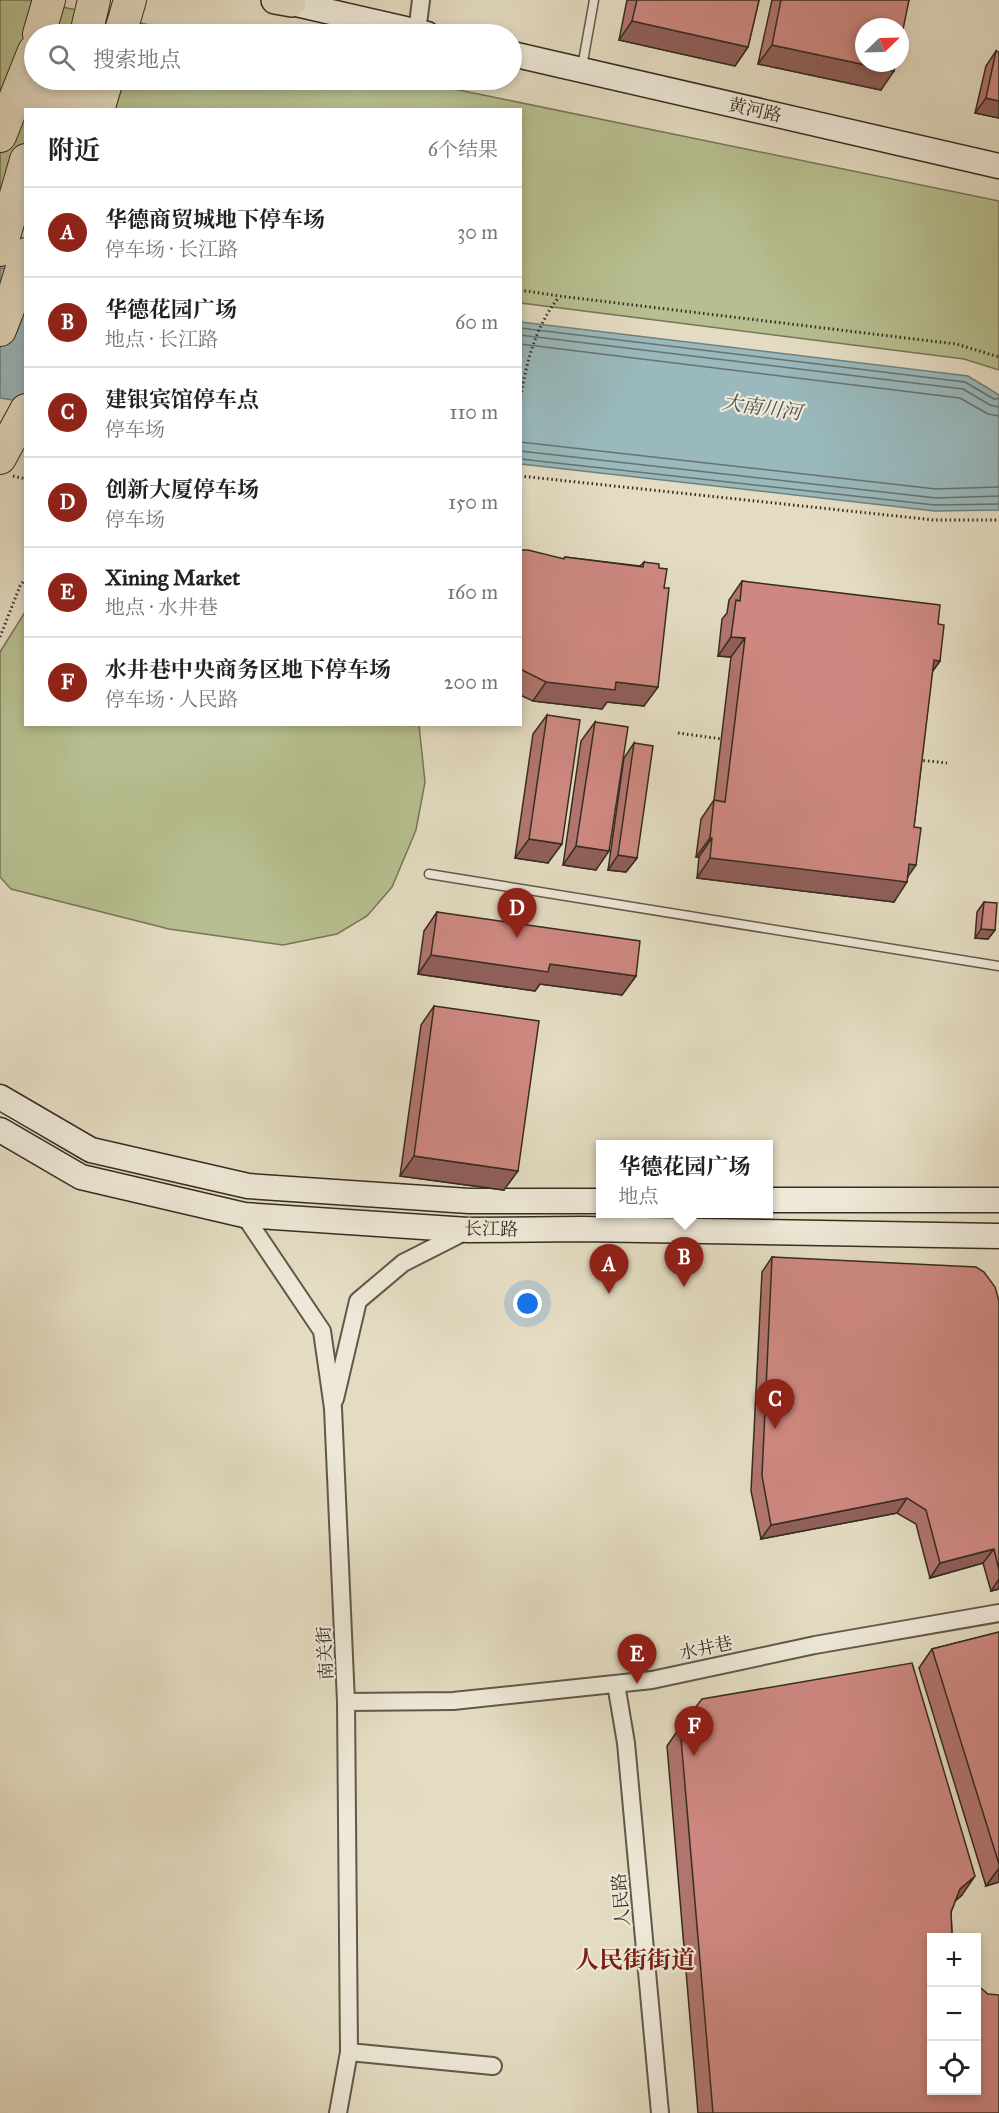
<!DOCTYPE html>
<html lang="zh">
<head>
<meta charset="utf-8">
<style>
  :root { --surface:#fff; --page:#f6f6f6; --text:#222; --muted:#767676; --line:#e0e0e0; --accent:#8f2418 }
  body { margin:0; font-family:"IM FELL Great Primer","Noto Serif SC",serif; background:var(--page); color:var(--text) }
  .controls { position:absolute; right:18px; bottom:18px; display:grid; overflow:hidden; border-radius:0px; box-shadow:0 3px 9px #0003 }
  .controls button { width:54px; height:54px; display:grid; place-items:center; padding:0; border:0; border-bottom:2px solid var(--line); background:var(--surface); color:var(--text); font:30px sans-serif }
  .compass { position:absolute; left:855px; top:18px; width:54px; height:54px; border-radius:50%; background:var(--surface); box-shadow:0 3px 9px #0003; rotate:67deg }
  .you { position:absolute; left:528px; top:1304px; width:21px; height:21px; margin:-15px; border:4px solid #fff; border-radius:50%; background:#1a73e8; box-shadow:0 0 0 9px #1a73e833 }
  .badge { display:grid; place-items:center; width:39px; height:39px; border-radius:50%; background:var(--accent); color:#fff; font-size:20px; font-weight:700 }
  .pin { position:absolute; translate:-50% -50px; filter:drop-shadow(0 2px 3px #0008) }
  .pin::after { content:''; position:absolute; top:32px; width:21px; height:18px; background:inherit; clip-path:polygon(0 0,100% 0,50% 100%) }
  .popup { position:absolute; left:596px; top:1140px; width:177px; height:78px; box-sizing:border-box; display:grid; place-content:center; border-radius:0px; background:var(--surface); filter:drop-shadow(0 2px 4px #0005); font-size:20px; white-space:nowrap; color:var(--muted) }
  .popup b { font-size:22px; color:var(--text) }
  .popup::after { content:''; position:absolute; left:50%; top:100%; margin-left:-12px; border:12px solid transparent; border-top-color:var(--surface) }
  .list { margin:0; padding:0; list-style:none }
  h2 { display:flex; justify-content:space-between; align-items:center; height:78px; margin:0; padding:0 24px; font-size:26px }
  h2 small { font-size:20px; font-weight:400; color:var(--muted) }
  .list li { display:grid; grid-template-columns:39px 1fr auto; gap:18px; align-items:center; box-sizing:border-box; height:90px; padding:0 24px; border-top:2px solid var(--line) }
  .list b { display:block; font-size:22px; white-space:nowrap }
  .list p { margin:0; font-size:20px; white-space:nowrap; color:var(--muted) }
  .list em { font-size:20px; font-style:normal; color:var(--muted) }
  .icon { flex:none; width:33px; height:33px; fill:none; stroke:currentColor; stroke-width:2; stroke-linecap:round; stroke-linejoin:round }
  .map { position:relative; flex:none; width:999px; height:2113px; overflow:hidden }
  .search { position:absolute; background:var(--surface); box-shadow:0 3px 9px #0003; left:24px; top:24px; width:498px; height:66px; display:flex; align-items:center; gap:15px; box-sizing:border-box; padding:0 21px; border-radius:33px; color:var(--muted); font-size:22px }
  .panel { position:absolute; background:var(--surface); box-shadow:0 3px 9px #0003; left:24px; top:108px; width:498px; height:618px; border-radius:0px }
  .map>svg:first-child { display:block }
  .green { fill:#b7bf90; stroke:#767658; stroke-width:1.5 }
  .water { fill:#99b9bd; stroke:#71817f; stroke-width:1.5 }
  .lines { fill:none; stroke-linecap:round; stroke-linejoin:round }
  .shore { stroke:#68726f; stroke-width:1.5 }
  .lane-casing { stroke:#625849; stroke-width:11 }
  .street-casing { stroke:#625849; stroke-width:20 }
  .secondary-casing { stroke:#362c21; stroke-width:27 }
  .primary-casing { stroke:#362c21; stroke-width:30 }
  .highway-casing { stroke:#362c21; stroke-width:34 }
  .path { stroke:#362c21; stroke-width:3; stroke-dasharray:1.5 3; stroke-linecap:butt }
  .lane { stroke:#ede8d7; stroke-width:8 }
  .street { stroke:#ede8d7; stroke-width:16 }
  .secondary { stroke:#ede8d7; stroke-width:24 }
  .primary { stroke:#e4dcc2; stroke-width:27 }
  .highway { stroke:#e4dcc2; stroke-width:32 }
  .wall { fill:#b1756f; stroke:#362c21; stroke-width:1.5 }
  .shaded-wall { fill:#905f5a; stroke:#362c21; stroke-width:1.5 }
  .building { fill:#ce8881; stroke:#362c21; stroke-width:1.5 }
  .labels { text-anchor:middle; stroke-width:4.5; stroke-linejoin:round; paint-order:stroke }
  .street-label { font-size:18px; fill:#362c21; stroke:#ede8d7 }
  .water-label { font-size:20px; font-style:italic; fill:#4f4f48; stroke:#ede8d7 }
  .district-label { font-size:24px; font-weight:bold; fill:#7a1f14; stroke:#ede8d7 }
</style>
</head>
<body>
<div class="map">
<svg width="999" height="2113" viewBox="0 0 999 2113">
  <rect width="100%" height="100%" fill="#e4dcc2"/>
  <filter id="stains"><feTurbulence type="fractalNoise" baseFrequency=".00333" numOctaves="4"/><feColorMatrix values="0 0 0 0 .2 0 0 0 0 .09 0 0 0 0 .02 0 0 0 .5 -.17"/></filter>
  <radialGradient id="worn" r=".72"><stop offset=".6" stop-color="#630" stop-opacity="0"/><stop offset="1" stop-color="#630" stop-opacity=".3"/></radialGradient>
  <!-- green -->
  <path class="green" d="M0,0H28L194,34H34V80H410L999,201V370L964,359L521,303L520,110H26L25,202L0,199Z
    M25,612L26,724L419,725L425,782L416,830L392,887L367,916L337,934L283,945L169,929L11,889L0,877V652Z"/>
  <!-- water -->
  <path class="water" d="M0,268L25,269V402L0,398Z
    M521,322L968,376L999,395V510L935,511L521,464Z"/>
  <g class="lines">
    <!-- shore -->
    <path class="shore" d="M520,328L965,382L994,399H999
      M520,335L963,389L990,405L999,407
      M520,344L960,398L988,414L999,416
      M520,442L936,489L999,487
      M520,451L936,498L999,496
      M520,459L935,505L999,504"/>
    <defs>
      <path id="lane" d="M582,67L594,0
        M429,874L999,966"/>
      <path id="street" d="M417,32L421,0
        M244,1215L322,1331L333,1408L346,1702L349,2052L338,2113
        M335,1399L358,1301L403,1263L466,1231
        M616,1684L626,1743L660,2113
        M346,1702L453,1701L652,1680L815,1645L999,1613
        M349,2052L493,2066"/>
      <path id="secondary" d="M292,3L427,34
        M512,54L999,166
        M0,1097L91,1150L248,1186L469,1201H600
        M0,1130L81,1177L244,1215L468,1230L582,1229L999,1236
        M768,1200H999"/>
      <path id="primary" d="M275,0L292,3"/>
      <path id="highway" d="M39,34L49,0
        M86,34L94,0
        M120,34L130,0
        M40,110L48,80
        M66,110L74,80
        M98,110L107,80
        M0,136L34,51
        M0,250L26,160
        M0,330L14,294L26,254
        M0,458L26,410"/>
    </defs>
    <!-- lane casing -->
    <use href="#lane" class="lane-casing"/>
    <!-- street casing -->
    <use href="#street" class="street-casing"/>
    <!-- secondary casing -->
    <use href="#secondary" class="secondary-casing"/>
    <!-- primary casing -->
    <use href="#primary" class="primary-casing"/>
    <!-- highway casing -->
    <use href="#highway" class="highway-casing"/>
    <!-- path -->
    <path class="path" d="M520,290L559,296L956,344L999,357
      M520,401C526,363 535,327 559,297
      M13,476L26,479
      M520,476L934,520H999
      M0,637L20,586L26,578
      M678,733L722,739
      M919,760L947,763"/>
    <!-- lane -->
    <use href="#lane" class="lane"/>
    <!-- street -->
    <use href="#street" class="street"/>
    <!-- secondary -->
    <use href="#secondary" class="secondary"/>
    <!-- primary -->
    <use href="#primary" class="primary"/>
    <!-- highway -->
    <use href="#highway" class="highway"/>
  </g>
  <!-- wall -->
  <path class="wall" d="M627,0H759L748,47L735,66L619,40Z
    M772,0H909L881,90L758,64Z
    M996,51L999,118L975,113L986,66Z
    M520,550L563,559L565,557L640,566L644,562V706L607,702L602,709L533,701L520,695Z
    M742,581L938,624L940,661L932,672L908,877L894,902L697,878L699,857H696L701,819L714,800L731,657L718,656L722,619L727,613L729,600Z
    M547,715L548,863L515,858L533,734Z
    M595,722L596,870L563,865L581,741Z
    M634,743L637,858L626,872L608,870L624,758Z
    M984,902L995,930L988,939L975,938L977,912Z
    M437,912L636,976L622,995L540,984L535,991L418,974L424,931Z
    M434,1006L504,1190L400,1176L421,1025Z
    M772,1257L999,1301V1589L991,1591L983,1563L930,1578L916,1524L897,1513L761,1539L751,1491L762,1272Z
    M999,1632V1882L986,1886L919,1668L932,1649Z
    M680,1727L962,1895L955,1901L951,1912L952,1935L999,2113H698L667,1746Z"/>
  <!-- shaded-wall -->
  <path class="shaded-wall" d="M632,21L748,47L735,66L619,40Z
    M772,45L894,71L881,90L758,64Z
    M986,98L999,101V118L975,113Z
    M731,637L745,638L731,657L718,656Z
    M934,660L940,661L926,680Z
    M546,682H616L658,687L644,706L607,702L602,709L533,701Z
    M710,838H712L699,857H696Z
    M529,839L562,844L548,863L515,858Z
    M576,846L609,851L596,870L563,865Z
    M618,855L637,858L626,872L608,870Z
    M710,858L909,864L916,865L904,882H907L894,902L697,878Z
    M981,929L995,930L988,939L975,938Z
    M431,955L550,964L636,976L622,995L540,984L535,991L418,974Z
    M414,1156L518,1171L504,1190L400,1176Z
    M907,1498L897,1513L761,1539L771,1525Z
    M994,1549L983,1563L930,1578L940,1563Z
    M999,1579V1589L991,1591Z
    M999,1868V1882L986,1886Z
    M975,1876L962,1895L947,1908L960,1889Z"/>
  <!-- building -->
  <path class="building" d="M637,0H759L748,47L632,21Z
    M781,0H909L900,44V27H864V63H896L894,71L772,45Z
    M996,51L999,52V101L986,98Z
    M520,550H528L564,559L565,557L643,567L644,562L659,564V568L667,569L664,588H669L658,687L616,682L615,690L546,682L520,669Z
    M742,581L940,605L938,624L944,625L940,661L934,660L914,827L921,828L916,865L909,864L907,882L710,858L712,838H710L714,800L725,802L745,638L731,637L736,600L740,601Z
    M547,715L580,720L562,844L529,839Z
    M595,722L628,727L609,851L576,846Z
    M634,743L653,746L637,858L618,855Z
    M984,902L997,903L995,930L981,929Z
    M437,912L640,941L636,976L550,964L548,972L431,955Z
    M434,1006L539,1021L518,1171L414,1156Z
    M772,1257L976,1267L984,1272L995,1287L999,1301V1570L994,1549L940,1563L926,1510L907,1498L771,1525L762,1476Z
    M999,1632V1864L932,1649Z
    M912,1663L975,1876L960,1889L951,1912L952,1935L953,1938H932V2091H976V1984L988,1994L999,1995V2113H713L680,1727L702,1699Z"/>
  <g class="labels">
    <!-- street labels -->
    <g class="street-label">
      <text transform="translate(755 110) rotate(13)" y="6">黄河路</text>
      <text transform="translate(491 1229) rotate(1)" y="6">长江路</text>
      <text transform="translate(706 1648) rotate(-12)" y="6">水井巷</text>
      <text transform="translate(325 1653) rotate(-93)" y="6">南关街</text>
      <text transform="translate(621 1900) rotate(-95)" y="6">人民路</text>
    </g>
    <!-- water labels -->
    <g class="water-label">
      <text transform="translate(762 407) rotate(8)" y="7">大南川河</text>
    </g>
    <!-- district labels -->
    <g class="district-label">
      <text x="635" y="1968">人民街街道</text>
    </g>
  </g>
  <rect width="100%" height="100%" filter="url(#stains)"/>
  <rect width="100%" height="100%" fill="url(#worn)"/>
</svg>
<div class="controls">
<button>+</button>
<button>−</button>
<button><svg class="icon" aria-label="locate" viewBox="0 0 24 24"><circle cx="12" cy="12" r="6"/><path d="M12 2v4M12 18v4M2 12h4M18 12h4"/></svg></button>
</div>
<svg class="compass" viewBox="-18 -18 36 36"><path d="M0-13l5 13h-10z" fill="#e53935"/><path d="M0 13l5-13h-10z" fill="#767676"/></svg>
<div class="you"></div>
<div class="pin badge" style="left:609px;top:1294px">A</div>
<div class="pin badge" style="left:684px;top:1287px">B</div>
<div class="popup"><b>华德花园广场</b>地点</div>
<div class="pin badge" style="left:775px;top:1429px">C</div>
<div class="pin badge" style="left:517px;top:938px">D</div>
<div class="pin badge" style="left:637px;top:1684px">E</div>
<div class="pin badge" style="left:694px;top:1756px">F</div>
<div class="search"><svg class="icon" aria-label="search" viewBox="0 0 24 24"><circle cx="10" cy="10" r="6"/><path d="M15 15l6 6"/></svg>搜索地点</div>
<section class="panel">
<h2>附近<small>6个结果</small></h2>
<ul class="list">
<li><span class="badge">A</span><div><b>华德商贸城地下停车场</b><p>停车场 · 长江路</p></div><em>30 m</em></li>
<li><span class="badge">B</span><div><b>华德花园广场</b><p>地点 · 长江路</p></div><em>60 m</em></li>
<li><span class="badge">C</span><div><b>建银宾馆停车点</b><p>停车场</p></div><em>110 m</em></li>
<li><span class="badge">D</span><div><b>创新大厦停车场</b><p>停车场</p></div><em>150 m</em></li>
<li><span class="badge">E</span><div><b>Xining Market</b><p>地点 · 水井巷</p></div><em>160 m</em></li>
<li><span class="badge">F</span><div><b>水井巷中央商务区地下停车场</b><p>停车场 · 人民路</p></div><em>200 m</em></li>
</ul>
</section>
</div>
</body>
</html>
